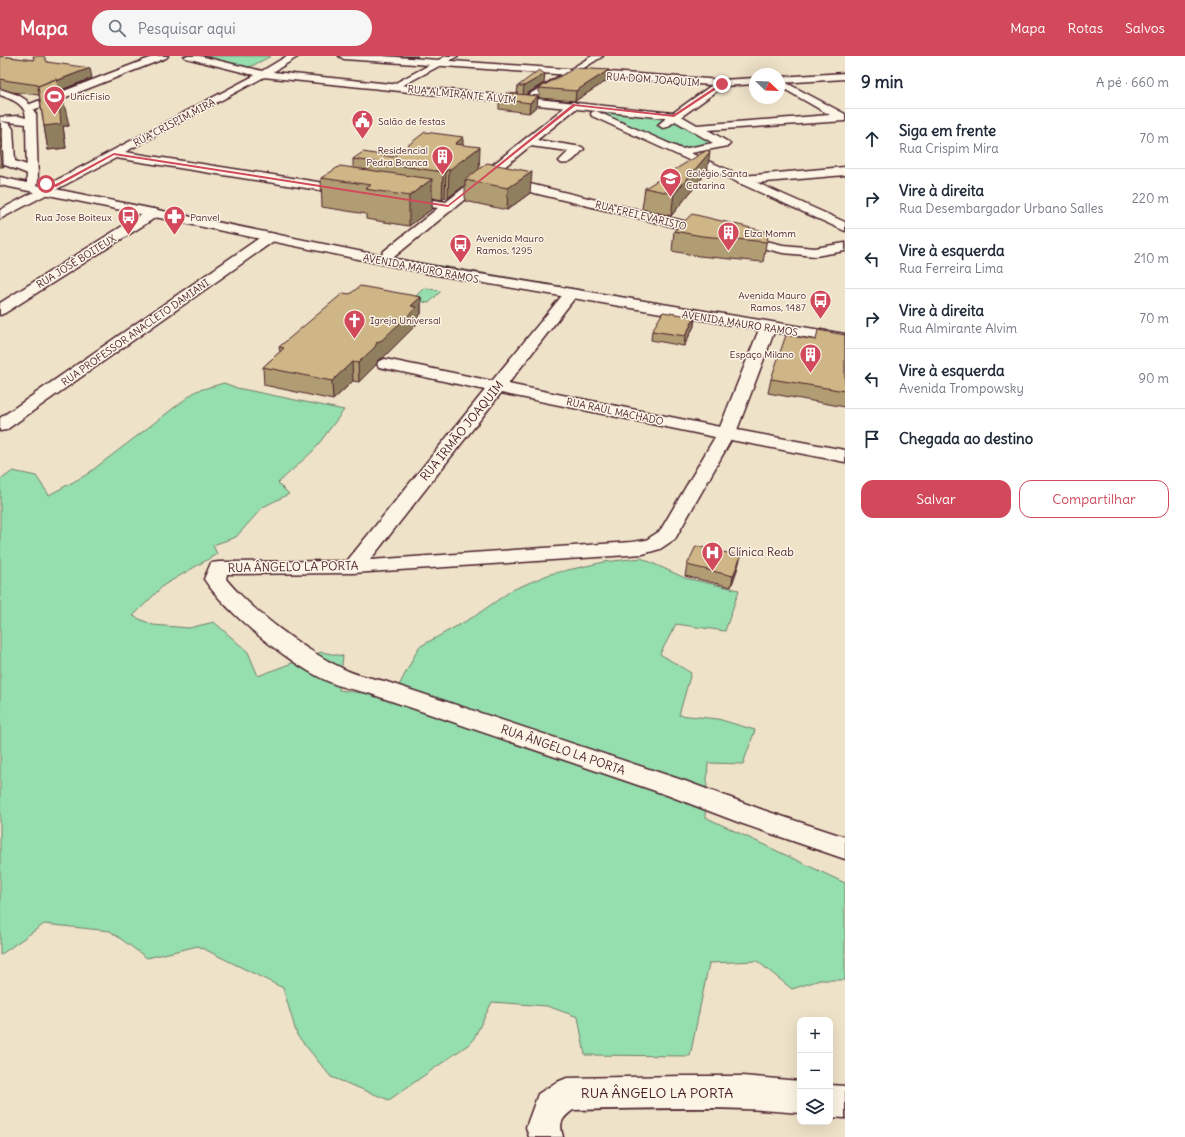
<!DOCTYPE html>
<html lang="pt">
<head>
<meta charset="utf-8">
<style>
  :root { --surface:#fff; --page:#f6f6f7; --text:#1f2937; --muted:#747a83; --line:#e0e1e3; --accent:#d1495b }
  body { margin:0; font-family:Delius,sans-serif; background:var(--page); color:var(--text) }
  .controls { position:absolute; right:12px; bottom:12px; display:grid; overflow:hidden; border-radius:8px; box-shadow:0 4px 16px #0002 }
  .controls button { width:36px; height:36px; display:grid; place-items:center; padding:0; border:0; border-bottom:1px solid var(--line); background:var(--surface); color:var(--text); font:20px sans-serif }
  .compass { position:absolute; left:749px; top:12px; width:36px; height:36px; border-radius:50%; background:var(--surface); box-shadow:0 4px 16px #0002; rotate:113deg }
  .stop { position:absolute; width:12px; height:12px; margin:-9px; border:3px solid #d1495b; border-radius:50%; background:#fff }
  .stop.end { background:#d1495b; border-color:#fff; box-shadow:0 1px 4px #0008 }
  .list { margin:0; padding:0; list-style:none }
  h2 { display:flex; justify-content:space-between; align-items:center; height:52px; margin:0; padding:0 16px; font-size:17px }
  h2 small { font-size:13px; font-weight:400; color:var(--muted) }
  .list li { display:grid; grid-template-columns:26px 1fr auto; gap:12px; align-items:center; box-sizing:border-box; height:60px; padding:0 16px; border-top:1px solid var(--line) }
  .list b { display:block; font-size:15px; white-space:nowrap }
  .list p { margin:0; font-size:13px; white-space:nowrap; color:var(--muted) }
  .list em { font-size:13px; font-style:normal; color:var(--muted) }
  .actions { display:flex; gap:8px; padding:12px 16px }
  .actions a { flex:1; padding:9px 0; border:1px solid var(--accent); border-radius:12px; text-align:center; font-size:14px; color:var(--accent) }
  .actions .main { background:var(--accent); color:#fff }
  .icon { flex:none; width:22px; height:22px; fill:none; stroke:currentColor; stroke-width:2; stroke-linecap:round; stroke-linejoin:round }
  .map { position:relative; flex:none; width:845px; height:1081px; overflow:hidden }
  header { display:flex; align-items:center; gap:24px; box-sizing:border-box; height:56px; padding:0 20px; background:var(--accent); color:#fff }
  header strong { font-size:19px }
  nav { display:flex; gap:22px; margin-inline-start:auto; font-size:14px }
  .search { width:280px; height:36px; background:var(--page); display:flex; align-items:center; gap:10px; box-sizing:border-box; padding:0 14px; border-radius:22px; color:var(--muted); font-size:15px }
  main { display:flex }
  aside { flex:1; background:var(--surface) }
  .map>svg:first-child { display:block }
  .green { fill:#95deae; stroke:#707e6c }
  .lines { fill:none; stroke-linecap:round; stroke-linejoin:round }
  .minor-casing { stroke:#4a1f2b; stroke-width:3 }
  .major-casing { stroke:#4a1f2b; stroke-width:3 }
  .minor { fill:#fcf5e5; fill-rule:evenodd }
  .major { fill:#fcf5e5; fill-rule:evenodd }
  .wall { fill:#b19d73; stroke:#4a1f2b }
  .shaded-wall { fill:#907f5e; stroke:#4a1f2b }
  .building { fill:#ceb686; stroke:#4a1f2b }
  .route { fill:#d1495b }
  .labels { text-anchor:middle; stroke-width:3; stroke-linejoin:round; paint-order:stroke }
  .far-street-label { font-size:10px; fill:#4a1f2b; stroke:#fcf5e5 }
  .far-poi-label { font-size:10px; fill:#4a1f2b; stroke:#fcf5e5; text-anchor:start }
  .street-label { font-size:12px; fill:#4a1f2b; stroke:#fcf5e5 }
  .poi-label { font-size:12px; fill:#4a1f2b; stroke:#fcf5e5; text-anchor:start }
  .near-street-label { font-size:14px; fill:#4a1f2b; stroke:#fcf5e5 }
</style>
</head>
<body>
<header>
<strong>Mapa</strong>
<div class="search"><svg class="icon" aria-label="search" viewBox="0 0 24 24"><circle cx="10" cy="10" r="6"/><path d="M15 15l6 6"/></svg>Pesquisar aqui</div>
<nav><a>Mapa</a><a>Rotas</a><a>Salvos</a></nav>
</header>
<main>
<div class="map">
<svg width="845" height="1081" viewBox="0 0 845 1081">
  <rect width="100%" height="100%" fill="#eee2c8"/>
  <filter id="ink" filterUnits="userSpaceOnUse"><feTurbulence type="fractalNoise" baseFrequency=".025" numOctaves="2"/><feDisplacementMap in="SourceGraphic" scale="8" xChannelSelector="R" yChannelSelector="G"/><feConvolveMatrix kernelMatrix="1 2 1 2 8 2 1 2 1" color-interpolation-filters="sRGB"/></filter>
  <g filter="url(#ink)">
    <!-- green -->
    <path class="green" d="M201,0H271L248,12Z
      M590,54L672,61L713,87L683,92Z
      M394,202L845,278V280L392,204Z
      M424,232L441,235L429,247L412,244Z
      M224,327L237,332L344,354L314,394L278,427L289,438L263,451L236,481L213,489L217,498L164,529L133,560L153,569L189,572L214,566L248,596L258,620L321,596L343,600L339,634L393,641L419,591L475,560L512,534L550,518L604,506L641,502L685,522L739,534L725,575L676,568L660,598L691,617L679,659L718,663L755,674L743,708L708,707L705,761L845,827V924H820L792,933L757,905L709,907L690,1000L585,999L578,961L547,950L492,946L472,986L389,1044L331,1021L297,979L283,932L198,890L147,902L110,875L44,868L0,899V424L13,415L36,420L49,439L86,419L196,335Z"/>
    <g class="lines">
      <defs>
        <path id="minor" d="M155,0H168L166,2L33,54L29,55L24,52L25,50Z
          M184,0H200L253,13L255,15L250,18L186,2Z
          M446,0H458L396,33L393,34L388,31Z
          M592,0H603L529,46L525,47L520,44Z
          M263,15L266,16L268,18L266,20L125,96L350,131L354,132L356,135L354,138L350,139L116,102L0,163V154Z
          M779,23L845,58V65L708,74L728,86L730,88L728,90L681,99L677,98L675,96L677,94L713,87L670,62L669,60L670,58H678L697,69L830,59L779,30Z
          M574,46L579,49L578,51L537,84L582,91L584,93L582,95C576,101 570,110 561,107L559,105L569,95L530,90L394,201L389,202L384,201L382,198L384,195L438,152L397,146L395,143L397,140L401,139L446,146L570,47Z
          M0,65L10,68L13,73L15,105L36,112L38,115L36,118H28L5,109L3,107V73L0,72Z
          M845,111V119L742,128L738,127L736,124L738,121L742,120Z
          M501,121L783,189L815,192L845,187V195L815,200L783,197L497,128L495,125L497,122Z
          M153,153L158,154L159,157L158,160L5,257L0,259V247L148,154Z
          M270,177L275,178L277,181L275,184L6,374L0,375V362L265,178Z
          M570,235L575,236L577,239L508,328L720,371L760,271L763,268L768,266L773,268L776,271L737,374L845,394V406L731,384L675,483L660,493L643,498L353,517L227,518L226,523C253,556 309,598 348,615C359,620 372,622 384,625L685,725L763,754L845,781V803L743,768L667,739L368,637C356,634 343,632 332,627C293,611 227,558 204,523L211,507L219,506L347,505L485,334L379,311L377,308L379,305L385,303L492,325L565,236ZM501,337L705,379L715,381L660,475L646,484L632,486L370,504Z
          M684,1020H742L800,1025V1057C724,1049 649,1053 573,1054C561,1063 559,1067 563,1081H529L526,1071L538,1038L555,1027L567,1022Z
          M830,1029L845,1030V1062L830,1061Z"/>
        <path id="major" d="M287,0H299L273,16L673,57L712,29L344,3L339,0H382L722,24L755,22V28L724,30L667,71L663,72L658,69L666,62L263,21L247,17L245,15L250,12L262,15Z
          M845,17V23L779,27V21Z
          M0,33L18,39L26,44L36,58L38,126L36,129L431,210L845,278V288L431,218L0,129V121L27,127L26,68L0,65V61L19,60L26,62C26,48 11,43 0,39Z
          M596,55L845,166V175L592,60L591,58L592,56Z"/>
      </defs>
      <!-- minor casing -->
      <use href="#minor" class="minor-casing"/>
      <!-- major casing -->
      <use href="#major" class="major-casing"/>
      <!-- minor -->
      <use href="#minor" class="minor"/>
      <!-- major -->
      <use href="#major" class="major"/>
    </g>
    <!-- wall -->
    <path class="wall" d="M0,0L47,6L92,22L60,35L69,70H63L66,92L48,94L39,39L12,36L0,32Z
      M398,0H418L417,1Z
      M609,14L608,24L575,45L539,42V32Z
      M544,27L525,39L538,40L537,50L529,57L499,53V43L517,38L518,30Z
      M0,67L2,74L3,111H0Z
      M463,89L479,113L530,137L507,154L465,145V129L448,142H445L442,144L432,142V153L409,170L366,163V158L322,151L321,122L353,112V103L393,101Z
      M707,116L671,160L642,153L645,132Z
      M674,175L768,176L763,206L699,200L672,195Z
      M350,238L421,241V258L417,262V268L383,302L378,304L376,309L359,326L353,325L333,344L264,329L263,311L280,296L279,291Z
      M694,270L684,290L651,284L652,275Z
      M845,279V351L768,337L771,323L816,284Z
      M687,509L738,511L731,531L685,520Z"/>
    <!-- shaded-wall -->
    <path class="shaded-wall" d="M90,12L92,22L40,42L38,32Z
      M609,14L608,24L575,45L576,35Z
      M545,18L544,27L523,40L524,30Z
      M538,40L537,50L529,57L530,47Z
      M59,47H64L69,70H63L66,92L48,94L44,70Z
      M0,67L2,74L3,111L0,100Z
      M463,81V104L480,91L479,118L465,124V129L448,142L449,114L455,88Z
      M710,96L707,116L671,160L674,138Z
      M446,114L445,142L442,144L443,116Z
      M532,116L530,137L507,154L508,132Z
      M432,123V153L409,170V140Z
      M421,241V258L417,262V268L383,302L378,304L376,309L359,326L358,307L411,250Z
      M695,261L694,270L684,290L685,280Z
      M352,306L353,325L333,344L332,325Z
      M741,500L738,511L731,531L733,520Z"/>
    <!-- building -->
    <path class="building" d="M0,0L34,4L33,0H44L47,6L90,12L56,25V23L38,30V29L10,25L0,23Z
      M575,12L609,14L576,35L539,32Z
      M539,14L545,18L524,30H518Z
      M56,23L64,47H59L61,68L44,70L38,30Z
      M507,37L538,40L530,47L499,43Z
      M425,76L463,81L455,88L480,91L449,114H446L443,116L353,103L363,96L393,101Z
      M707,94L710,96L674,138L645,132Z
      M487,107L532,116L508,132L465,124Z
      M340,110L432,123L409,140L365,133L371,129L321,122Z
      M692,158L768,176L767,186L702,180L674,175Z
      M360,230L421,241L411,250L417,251L382,284L377,286L375,291L358,307L352,306L332,325L263,311L284,292L279,291L343,237L350,238Z
      M663,256L695,261L685,280L652,275Z
      M818,274L845,279V335L771,323L786,279L816,284Z
      M696,490L741,500L733,520L687,509Z"/>
  </g>
  <!-- route -->
  <path class="route" d="M721,27L724,28L674,61L575,50L448,151L114,99L56,131L44,128L54,129L114,97L448,149L573,48L673,59Z"/>
  <!-- icons -->
  <defs>
    <symbol id="stadium-pin" viewBox="-11 -11 22 30"><path d="M0 17L-7.5 6A9.5 9.5 0 1 1 7.5 6Z" fill="#d1495b" stroke="#fcf5e5"/><path d="M0-5a6.5 5 0 1 0 0 10a6.5 5 0 1 0 0-10ZM-3.5-1.8h7v3.6h-7Z" fill="#fff"/></symbol>
    <symbol id="civic-pin" viewBox="-11 -11 22 30"><path d="M0 17L-7.5 6A9.5 9.5 0 1 1 7.5 6Z" fill="#d1495b" stroke="#fcf5e5"/><path d="M-.6-6.5H3V-4.5H.6V-3L4-1V1h2V6H-6V1h2V-1L-.6-3ZM-1.2 2.5V6h2.4V2.5Z" fill="#fff"/></symbol>
    <symbol id="building-pin" viewBox="-11 -11 22 30"><path d="M0 17L-7.5 6A9.5 9.5 0 1 1 7.5 6Z" fill="#d1495b" stroke="#fcf5e5"/><path d="M-4-6H4V6H1V3H-1V6H-4ZM-2.5-4.3h1.7v1.8h-1.7ZM.8-4.3h1.7v1.8H.8ZM-2.5-1h1.7V.8h-1.7ZM.8-1h1.7V.8H.8Z" fill="#fff"/></symbol>
    <symbol id="school-pin" viewBox="-11 -11 22 30"><path d="M0 17L-7.5 6A9.5 9.5 0 1 1 7.5 6Z" fill="#d1495b" stroke="#fcf5e5"/><path d="M0-5L7-2L0 1L-7-2ZM-4 1L0 2.5L4 1V4Q0 6-4 4Z" fill="#fff"/></symbol>
    <symbol id="bus-pin" viewBox="-11 -11 22 30"><path d="M0 17L-7.5 6A9.5 9.5 0 1 1 7.5 6Z" fill="#d1495b" stroke="#fcf5e5"/><path d="M-5-6H5V4H4V6H2V4H-2V6H-4V4H-5ZM-3.5-4V0h7V-4ZM-3.5 1.2v1.5H-2V1.2ZM2 1.2v1.5H3.5V1.2Z" fill="#fff"/></symbol>
    <symbol id="pharmacy-pin" viewBox="-11 -11 22 30"><path d="M0 17L-7.5 6A9.5 9.5 0 1 1 7.5 6Z" fill="#d1495b" stroke="#fcf5e5"/><path d="M-2-6h4v4h4v4h-4v4h-4v-4h-4v-4h4Z" fill="#fff"/></symbol>
    <symbol id="church-pin" viewBox="-11 -11 22 30"><path d="M0 17L-7.5 6A9.5 9.5 0 1 1 7.5 6Z" fill="#d1495b" stroke="#fcf5e5"/><path d="M-1.2-6h2.4v3.5h3.3v2.4h-3.3V6h-2.4V-.1h-3.3v-2.4h3.3Z" fill="#fff"/></symbol>
    <symbol id="hospital-pin" viewBox="-11 -11 22 30"><path d="M0 17L-7.5 6A9.5 9.5 0 1 1 7.5 6Z" fill="#d1495b" stroke="#fcf5e5"/><path d="M-5-5h3v3.5h4V-5h3V5h-3V1.5h-4V5h-3Z" fill="#fff"/></symbol>
  </defs>
  <g fill-rule="evenodd">
    <use href="#stadium-pin" x="42" y="28" width="25" height="34"/>
    <use href="#civic-pin" x="350" y="52" width="25" height="34"/>
    <use href="#building-pin" x="430" y="88" width="25" height="34"/>
    <use href="#school-pin" x="658" y="110" width="25" height="34"/>
    <use href="#bus-pin" x="116" y="148" width="25" height="34"/>
    <use href="#pharmacy-pin" x="162" y="148" width="25" height="34"/>
    <use href="#building-pin" x="716" y="164" width="25" height="34"/>
    <use href="#bus-pin" x="448" y="176" width="25" height="34"/>
    <use href="#bus-pin" x="808" y="232" width="25" height="34"/>
    <use href="#church-pin" x="342" y="252" width="25" height="34"/>
    <use href="#building-pin" x="798" y="286" width="25" height="34"/>
    <use href="#hospital-pin" x="700" y="484" width="25" height="34"/>
  </g>
  <g class="labels">
    <!-- far-street labels -->
    <g class="far-street-label">
      <text transform="translate(653 23) rotate(4)" y="4">RUA DOM JOAQUIM</text>
      <text transform="translate(462 38) rotate(6)" y="4">RUA ALMIRANTE ALVIM</text>
      <text transform="translate(174 66) rotate(-28)" y="4">RUA CRISPIM MIRA</text>
      <text transform="translate(641 159) rotate(14)" y="4">RUA FREI EVARISTO</text>
      <text transform="translate(76 205) rotate(-32)" y="4">RUA JOSÉ BOITEUX</text>
      <text transform="translate(421 212) rotate(11)" y="4">AVENIDA MAURO RAMOS</text>
      <text transform="translate(740 267) rotate(9)" y="4">AVENIDA MAURO RAMOS</text>
      <text transform="translate(135 276) rotate(-35)" y="4">RUA PROFESSOR ANACLETO DAMIANI</text>
      <text transform="translate(615 355) rotate(12)" y="4">RUA RAUL MACHADO</text>
    </g>
    <!-- far-poi labels -->
    <g class="far-poi-label">
      <text x="70" y="44">UnicFisio</text>
      <text x="378" y="69">Salão de festas</text>
      <text x="428" y="98" text-anchor="end">Residencial<tspan x="428" dy="12">Pedra Branca</tspan></text>
      <text x="686" y="121">Colégio Santa<tspan x="686" dy="12">Catarina</tspan></text>
      <text x="112" y="165" text-anchor="end">Rua Jose Boiteux</text>
      <text x="190" y="165">Panvel</text>
      <text x="744" y="181">Elza Momm</text>
      <text x="476" y="186">Avenida Mauro<tspan x="476" dy="12">Ramos, 1295</tspan></text>
      <text x="806" y="243" text-anchor="end">Avenida Mauro<tspan x="806" dy="12">Ramos, 1487</tspan></text>
      <text x="370" y="268">Igreja Universal</text>
      <text x="794" y="302" text-anchor="end">Espaço Milano</text>
    </g>
    <!-- street labels -->
    <g class="street-label">
      <text transform="translate(462 375) rotate(-51)" y="4">RUA IRMÃO JOAQUIM</text>
      <text transform="translate(293 511) rotate(-1)" y="4">RUA ÂNGELO LA PORTA</text>
      <text transform="translate(563 694) rotate(19)" y="4">RUA ÂNGELO LA PORTA</text>
    </g>
    <!-- poi labels -->
    <g class="poi-label">
      <text x="728" y="500">Clínica Reab</text>
    </g>
    <!-- near-street labels -->
    <g class="near-street-label">
      <text x="657" y="1042">RUA ÂNGELO LA PORTA</text>
    </g>
  </g>
</svg>
<div class="controls">
<button>+</button>
<button>−</button>
<button><svg class="icon" aria-label="layers" viewBox="0 0 24 24"><path d="M12 4l9 5-9 5-9-5zM3 14l9 5 9-5"/></svg></button>
</div>
<svg class="compass" viewBox="-18 -18 36 36"><path d="M0-13l5 13h-10z" fill="#e53935"/><path d="M0 13l5-13h-10z" fill="#747a83"/></svg>
<div class="stop" style="left:46px;top:128px"></div>
<div class="stop end" style="left:722px;top:28px"></div>
</div>
<aside>
<h2>9 min<small>A pé · 660 m</small></h2>
<ul class="list">
<li><svg class="icon" aria-label="ahead" viewBox="0 0 24 24"><path d="M12 20V5M6 11l6-6 6 6"/></svg><div><b>Siga em frente</b><p>Rua Crispim Mira</p></div><em>70 m</em></li>
<li><svg class="icon" aria-label="right" viewBox="0 0 24 24"><path d="M7 20v-9h11M14 6l5 5-5 5"/></svg><div><b>Vire à direita</b><p>Rua Desembargador Urbano Salles</p></div><em>220 m</em></li>
<li><svg class="icon" aria-label="left" viewBox="0 0 24 24"><path d="M17 20v-9H6M10 6l-5 5 5 5"/></svg><div><b>Vire à esquerda</b><p>Rua Ferreira Lima</p></div><em>210 m</em></li>
<li><svg class="icon" aria-label="right" viewBox="0 0 24 24"><path d="M7 20v-9h11M14 6l5 5-5 5"/></svg><div><b>Vire à direita</b><p>Rua Almirante Alvim</p></div><em>70 m</em></li>
<li><svg class="icon" aria-label="left" viewBox="0 0 24 24"><path d="M17 20v-9H6M10 6l-5 5 5 5"/></svg><div><b>Vire à esquerda</b><p>Avenida Trompowsky</p></div><em>90 m</em></li>
<li><svg class="icon" aria-label="arrive" viewBox="0 0 24 24"><path d="M6 21V4h12l-3 4 3 4H6"/></svg><div><b>Chegada ao destino</b></div></li>
</ul>
<div class="actions"><a class="main">Salvar</a><a>Compartilhar</a></div>
</aside>
</main>
</body>
</html>
